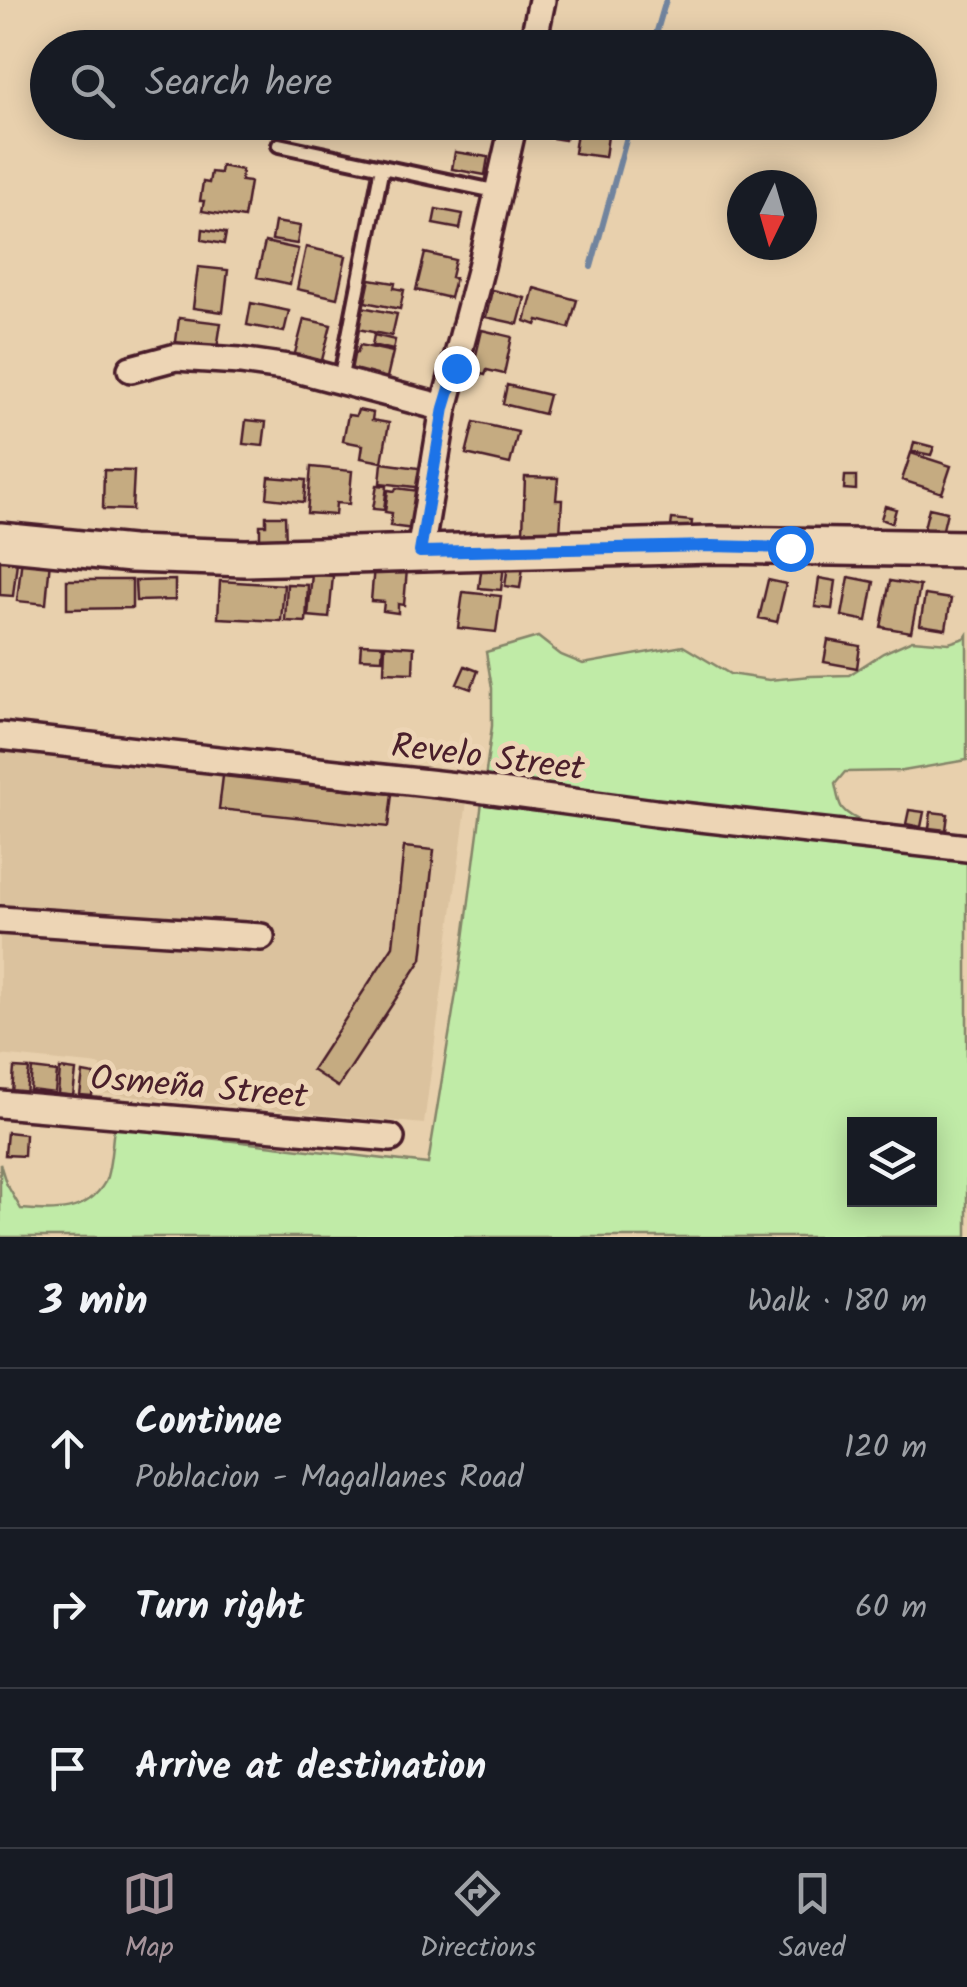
<!DOCTYPE html>
<html lang="en">
<head>
<meta charset="utf-8">
<style>
  :root { --surface:#171b24; --page:#242831; --text:#f1f3f6; --muted:#9ea1a6; --line:#363941; --accent:#a6949b }
  body { margin:0; font-family:Kalam,sans-serif; background:var(--page); color:var(--text) }
  .controls { position:absolute; right:30px; bottom:30px; display:grid; overflow:hidden; border-radius:0px; box-shadow:0 5px 25px #0003 }
  .controls button { width:90px; height:90px; display:grid; place-items:center; padding:0; border:0; border-bottom:2px solid var(--line); background:var(--surface); color:var(--text); font:50px sans-serif }
  .compass { position:absolute; left:727px; top:170px; width:90px; height:90px; border-radius:50%; background:var(--surface); box-shadow:0 5px 25px #0003; rotate:185deg }
  .stop { position:absolute; width:30px; height:30px; margin:-22px; border:8px solid #1a73e8; border-radius:50%; background:#fff }
  .stop.end { background:#1a73e8; border-color:#fff; box-shadow:0 2px 10px #0008 }
  .list { margin:0; padding:0; list-style:none }
  h2 { display:flex; justify-content:space-between; align-items:center; height:130px; margin:0; padding:0 40px; font-size:42px }
  h2 small { font-size:32px; font-weight:400; color:var(--muted) }
  .list li { display:grid; grid-template-columns:65px 1fr auto; gap:30px; align-items:center; box-sizing:border-box; height:160px; padding:0 40px; border-top:2px solid var(--line) }
  .list b { display:block; font-size:38px; white-space:nowrap }
  .list p { margin:0; font-size:32px; white-space:nowrap; color:var(--muted) }
  .list em { font-size:32px; font-style:normal; color:var(--muted) }
  .icon { flex:none; width:55px; height:55px; fill:none; stroke:currentColor; stroke-width:2; stroke-linecap:round; stroke-linejoin:round }
  .map { position:relative; flex:none; width:967px; height:1237px; overflow:hidden }
  .search { position:absolute; background:var(--surface); box-shadow:0 5px 25px #0003; left:30px; right:30px; top:30px; height:110px; display:flex; align-items:center; gap:25px; box-sizing:border-box; padding:0 35px; border-radius:55px; color:var(--muted); font-size:38px }
  .sheet { height:610px; background:var(--surface) }
  nav { display:flex; justify-content:space-around; align-items:center; box-sizing:border-box; height:140px; border-top:2px solid var(--line); background:var(--surface); font-size:28px; color:var(--muted) }
  nav a { display:grid; justify-items:center; gap:5px }
  nav .on { color:var(--accent) }
  .map>svg:first-child { display:block }
  .built { fill:#dbc29e }
  .green { fill:#c0eba7; stroke:#858569; stroke-width:2.5; fill-rule:evenodd }
  .lines { fill:none; stroke-linecap:round; stroke-linejoin:round }
  .stream { stroke:#71849e; stroke-width:6 }
  .building { fill:#c5ab81; stroke:#4a1f2b; stroke-width:2.5 }
  .lane-casing { stroke:#4a1f2b; stroke-width:20 }
  .street-casing { stroke:#4a1f2b; stroke-width:32 }
  .secondary-casing { stroke:#4a1f2b; stroke-width:42 }
  .lane { stroke:#edd5b5; stroke-width:12 }
  .street { stroke:#edd5b5; stroke-width:25 }
  .secondary { stroke:#edd5b5; stroke-width:35 }
  .route { stroke:#1a73e8; stroke-width:12 }
  .labels { text-anchor:middle; stroke-width:10; stroke-linejoin:round; paint-order:stroke }
  .street-label { font-size:35px; fill:#4a1f2b; stroke:#edd5b5 }
</style>
</head>
<body>
<div class="map">
<svg width="967" height="1237" viewBox="0 0 967 1237">
  <rect width="100%" height="100%" fill="#e8d0ad"/>
  <filter id="ink" filterUnits="userSpaceOnUse"><feTurbulence type="fractalNoise" baseFrequency=".01" numOctaves="2"/><feDisplacementMap in="SourceGraphic" scale="20" xChannelSelector="R" yChannelSelector="G"/><feConvolveMatrix kernelMatrix="1 2 1 2 8 2 1 2 1" color-interpolation-filters="sRGB"/></filter>
  <g filter="url(#ink)">
    <!-- built -->
    <path class="built" d="M0,746L468,793L424,1124L99,1093L101,1065L0,1055Z"/>
    <!-- green -->
    <path class="green" d="M967,635V760L903,771L845,772L835,784C837,792 838,802 842,808C860,831 940,841 967,833V1237H0V1164L6,1183L21,1209C53,1212 87,1214 105,1182C111,1170 112,1141 114,1127L428,1164L460,969L492,726V688L486,652L538,637L561,655L583,664L683,646L730,674L769,680L811,676L849,675L883,653L912,640L949,643L965,638ZM854,1124H930V1200H854Z"/>
    <g class="lines">
      <!-- stream -->
      <path class="stream" d="M652,48L666,0
        M591,267L631,122"/>
    </g>
    <!-- building -->
    <path class="building" d="M404,122H440L437,138L402,131Z
      M537,122H568L565,140L534,135Z
      M577,132L608,136L605,157L574,153Z
      M455,152L488,157L485,175L452,169Z
      M221,166L242,170L241,181L250,182L244,218L202,211L204,201H200L203,182L209,183L211,172L220,173Z
      M436,209L463,214L460,229L433,224Z
      M275,222L300,226L297,244L272,240Z
      M203,229L226,233L224,244L202,240Z
      M265,242L298,249L290,284L257,277Z
      M306,247L346,256L337,298L297,289Z
      M425,253L455,260L451,277L455,278L450,298L416,290Z
      M198,267L228,270L223,312L193,308Z
      M370,279L395,283L394,288L404,290L400,309L365,302Z
      M534,288L577,300L569,328L538,320L536,325L525,321Z
      M492,290L525,298L518,324L486,317Z
      M251,303L289,311L284,332L247,325Z
      M362,307L397,314L392,336L358,329Z
      M179,318L221,323L216,355L175,349Z
      M304,319L331,325L321,364L294,357Z
      M482,330L512,337L504,374L487,370L485,375L472,372Z
      M374,335L395,340L393,350L372,345Z
      M360,345L393,352L386,382L348,373L353,352L357,353Z
      M507,385L549,395L544,414L503,404Z
      M358,410L373,413L372,420L389,423L382,462L361,458L363,445L343,441L348,415L356,416Z
      M246,420L266,422L263,446L243,444Z
      M474,422L518,432L510,464L466,454Z
      M914,442L934,447L931,455L912,451Z
      M911,453L951,466L942,493L902,480Z
      M382,463L426,469L424,488L380,483Z
      M311,467L352,471L349,504L336,503L335,515L307,513Z
      M104,470L134,471L132,510L103,509Z
      M845,476H856V490L844,489Z
      M269,477L306,480L304,502L267,498Z
      M525,477L558,478L556,500H562L560,534L523,533Z
      M377,485L387,486L384,510L373,509Z
      M396,488L419,491L414,529L390,526L392,513L385,512L388,490L395,491Z
      M885,506L896,509L892,523L881,519Z
      M929,508L947,512L942,533L924,528Z
      M266,516H285L286,544L260,545V525H266Z
      M672,519L692,521L690,537L670,535Z
      M22,557L50,560L46,604L17,601Z
      M0,560L17,562L13,596L0,595Z
      M482,563L504,565L501,590L479,588Z
      M508,565L523,567L520,588L505,586Z
      M374,566L407,569L404,605L398,604V613L383,611L384,602L371,601Z
      M312,574L333,576L329,618L308,616Z
      M849,577L874,582L867,621L842,616Z
      M819,578L836,581L832,609L815,607Z
      M67,580H132V608L67,609Z
      M175,580V600L136,601L135,581Z
      M768,580L786,584L777,622L759,618Z
      M220,581L284,585L281,621L218,618Z
      M890,581L920,586L911,632L881,627Z
      M287,584L308,585L306,622L285,621Z
      M463,592L501,596L496,632L458,628Z
      M925,595L951,599L946,629L920,625Z
      M828,640L860,646L857,668L824,662Z
      M361,644L383,645L382,659L360,658Z
      M385,645L414,647L413,673L384,672Z
      M465,666L478,671L471,689L457,684Z
      M223,776L392,794L388,827L219,809Z
      M909,810L924,812L921,827L906,824Z
      M931,812L948,814L946,830L929,828Z
      M404,847L434,850L422,959L338,1087L312,1070L393,946Z
      M14,1068L29,1069L26,1094L12,1093Z
      M32,1069L57,1072L55,1093L30,1090Z
      M60,1069L76,1071L73,1096L58,1094Z
      M83,1073L94,1075L92,1096L80,1095Z
      M7,1132L25,1134L24,1156L5,1155Z"/>
    <g class="lines">
      <defs>
        <path id="lane" d="M279,145L499,192
          M340,381L382,167"/>
        <path id="street" d="M532,48L542,0
          M131,369L176,357L240,361L296,369L444,408
          M420,552L444,408L481,267L514,122
          M0,736L455,786L655,813L967,848
          M0,920L261,937
          M0,1104L391,1138"/>
        <path id="secondary" d="M0,541L131,554L245,558L711,545L967,549"/>
      </defs>
      <!-- lane casing -->
      <use href="#lane" class="lane-casing"/>
      <!-- street casing -->
      <use href="#street" class="street-casing"/>
      <!-- secondary casing -->
      <use href="#secondary" class="secondary-casing"/>
      <!-- lane -->
      <use href="#lane" class="lane"/>
      <!-- street -->
      <use href="#street" class="street"/>
      <!-- secondary -->
      <use href="#secondary" class="secondary"/>
    </g>
  </g>
  <g class="lines" filter="url(#ink)">
    <!-- route -->
    <path class="route" d="M456,368L444,408L420,552L711,546L790,548"/>
  </g>
  <g class="labels">
    <!-- street labels -->
    <g class="street-label">
      <text transform="translate(488 756) rotate(7)" y="12">Revelo Street</text>
      <text transform="translate(199 1086) rotate(5)" y="12">Osmeña Street</text>
    </g>
  </g>
</svg>
<div class="controls">
<button><svg class="icon" aria-label="layers" viewBox="0 0 24 24"><path d="M12 4l9 5-9 5-9-5zM3 14l9 5 9-5"/></svg></button>
</div>
<svg class="compass" viewBox="-18 -18 36 36"><path d="M0-13l5 13h-10z" fill="#e53935"/><path d="M0 13l5-13h-10z" fill="#9ea1a6"/></svg>
<div class="stop" style="left:790px;top:548px"></div>
<div class="stop end" style="left:456px;top:368px"></div>
<div class="search"><svg class="icon" aria-label="search" viewBox="0 0 24 24"><circle cx="10" cy="10" r="6"/><path d="M15 15l6 6"/></svg>Search here</div>
</div>
<section class="sheet">
<h2>3 min<small>Walk · 180 m</small></h2>
<ul class="list">
<li><svg class="icon" aria-label="ahead" viewBox="0 0 24 24"><path d="M12 20V5M6 11l6-6 6 6"/></svg><div><b>Continue</b><p>Poblacion - Magallanes Road</p></div><em>120 m</em></li>
<li><svg class="icon" aria-label="right" viewBox="0 0 24 24"><path d="M7 20v-9h11M14 6l5 5-5 5"/></svg><div><b>Turn right</b></div><em>60 m</em></li>
<li><svg class="icon" aria-label="arrive" viewBox="0 0 24 24"><path d="M6 21V4h12l-3 4 3 4H6"/></svg><div><b>Arrive at destination</b></div></li>
</ul>
</section>
<nav>
<a class="on"><svg class="icon" aria-label="map" viewBox="0 0 24 24"><path d="M3 6l6-2 6 2 6-2v14l-6 2-6-2-6 2zM9 4v14M15 6v14"/></svg>Map</a>
<a><svg class="icon" aria-label="directions" viewBox="0 0 24 24"><path d="M12 3l9 9-9 9-9-9zM9 14v-3h6M13 9l2 2-2 2"/></svg>Directions</a>
<a><svg class="icon" aria-label="saved" viewBox="0 0 24 24"><path d="M7 4h10v16l-5-4-5 4z"/></svg>Saved</a>
</nav>
</body>
</html>
